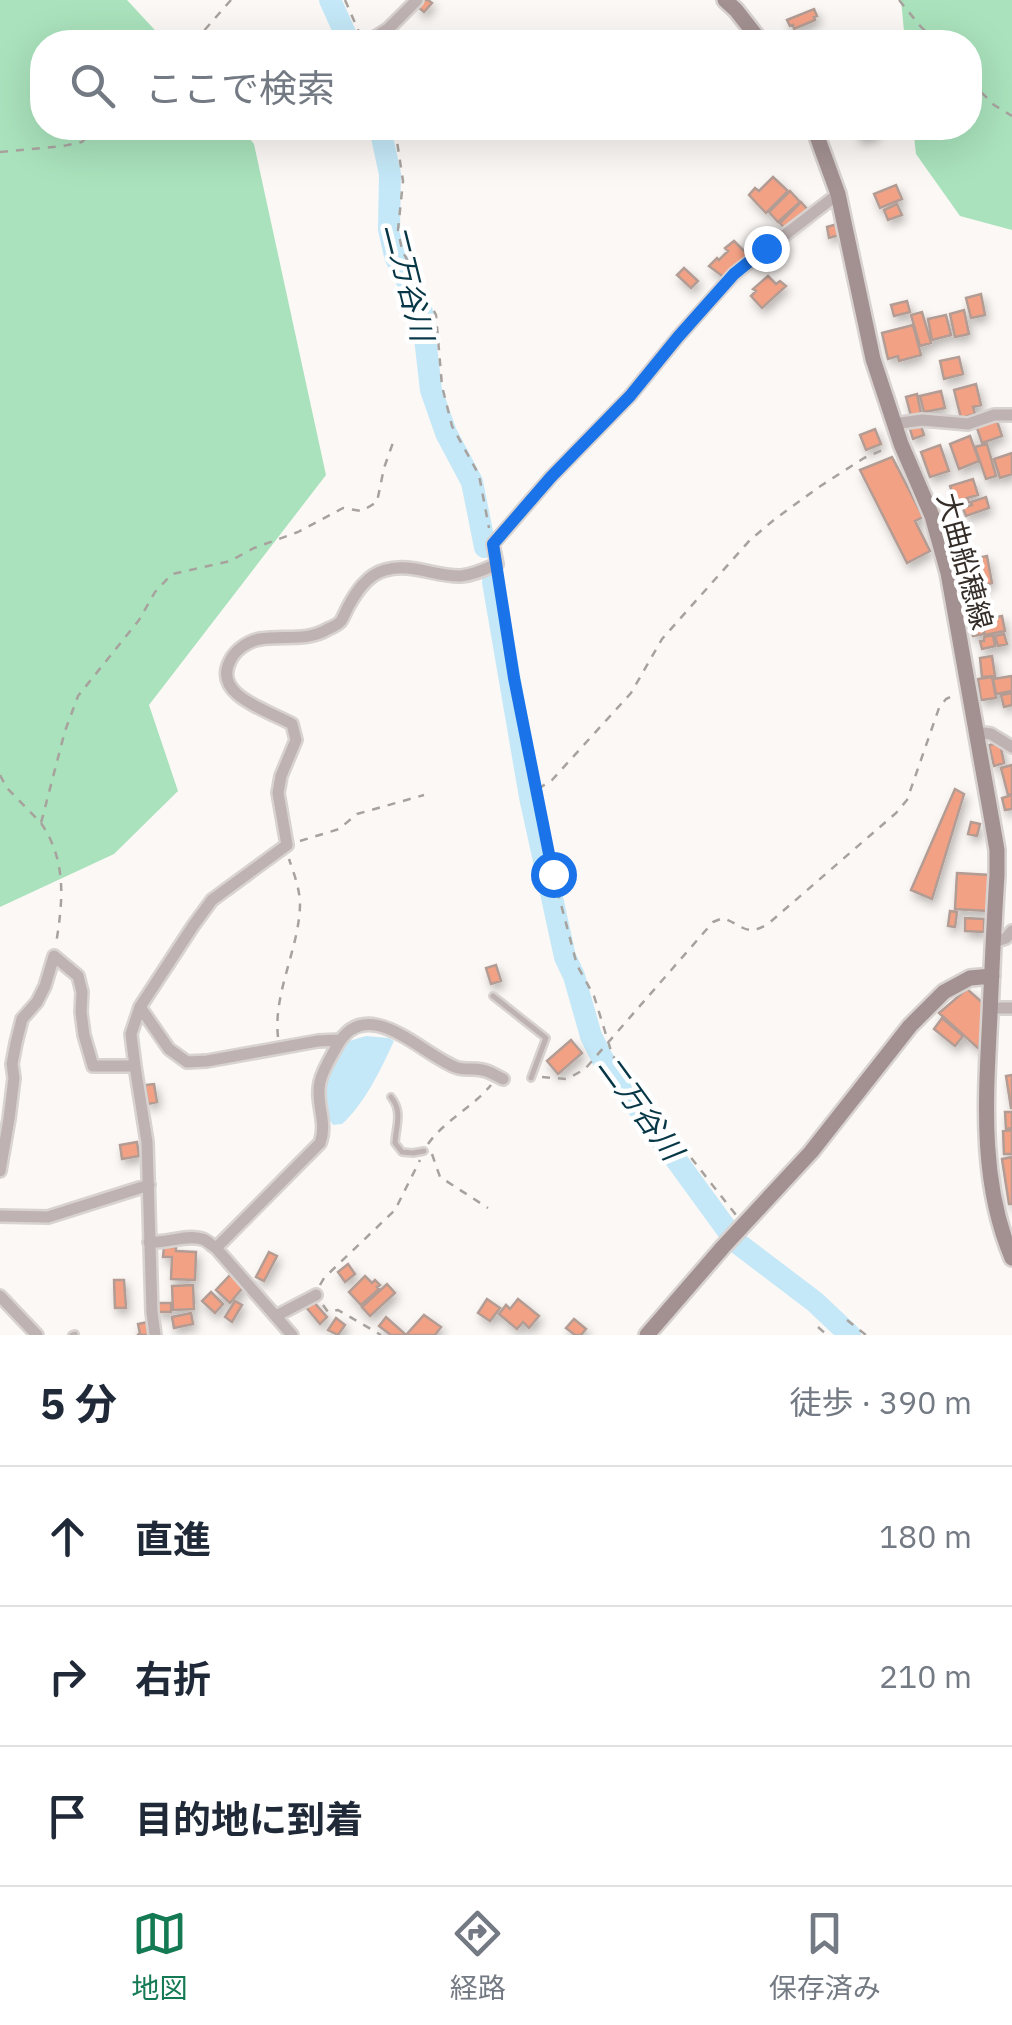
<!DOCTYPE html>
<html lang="ja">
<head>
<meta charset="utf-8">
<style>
  :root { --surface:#fff; --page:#f6f6f7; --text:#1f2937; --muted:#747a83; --line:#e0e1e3; --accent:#147a53 }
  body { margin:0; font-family:"IBM Plex Sans","Noto Sans JP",sans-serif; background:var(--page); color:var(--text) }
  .stop { position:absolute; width:30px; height:30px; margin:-22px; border:8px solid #1a73e8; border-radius:50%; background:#fff }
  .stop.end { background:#1a73e8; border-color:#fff; box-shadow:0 2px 10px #0008 }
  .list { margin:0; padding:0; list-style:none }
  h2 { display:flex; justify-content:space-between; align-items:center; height:130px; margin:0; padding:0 40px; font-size:42px }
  h2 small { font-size:32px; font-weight:400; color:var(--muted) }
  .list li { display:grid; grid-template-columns:65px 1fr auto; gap:30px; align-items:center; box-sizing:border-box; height:140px; padding:0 40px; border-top:2px solid var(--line) }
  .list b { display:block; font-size:38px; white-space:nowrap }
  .list em { font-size:32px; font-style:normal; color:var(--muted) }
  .icon { flex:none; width:55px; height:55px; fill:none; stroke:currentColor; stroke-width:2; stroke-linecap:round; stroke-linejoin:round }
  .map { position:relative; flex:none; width:1012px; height:1335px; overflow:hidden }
  .search { position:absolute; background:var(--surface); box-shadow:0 10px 40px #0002; left:30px; right:30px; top:30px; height:110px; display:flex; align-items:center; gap:25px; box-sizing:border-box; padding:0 35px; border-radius:40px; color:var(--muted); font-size:38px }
  .sheet { height:550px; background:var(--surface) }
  nav { display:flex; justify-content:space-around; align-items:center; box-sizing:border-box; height:140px; border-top:2px solid var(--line); background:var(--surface); font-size:28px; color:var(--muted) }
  nav a { display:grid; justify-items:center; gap:5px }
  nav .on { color:var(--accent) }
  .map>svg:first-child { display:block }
  .green { fill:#a9e2bc }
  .water { fill:#c4e8f7 }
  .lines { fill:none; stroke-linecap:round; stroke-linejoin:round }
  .river { stroke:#c4e8f7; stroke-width:22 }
  .building { fill:#f3a185; stroke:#b29c94; stroke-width:2.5; filter:url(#shadow) }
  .lane-casing { stroke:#d8d3d0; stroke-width:10 }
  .street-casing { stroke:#d8d3d0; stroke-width:16 }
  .secondary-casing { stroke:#d8d3d0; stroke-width:20 }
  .path { stroke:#a8a29e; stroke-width:2.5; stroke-dasharray:8 8; stroke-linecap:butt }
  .lane { stroke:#beb3b2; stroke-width:5 }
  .street { stroke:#beb3b2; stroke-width:11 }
  .secondary { stroke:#a29190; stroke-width:15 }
  .route { stroke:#1a73e8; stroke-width:12 }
  .labels { text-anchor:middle; stroke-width:9; stroke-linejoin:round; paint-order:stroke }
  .street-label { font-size:28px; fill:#352d28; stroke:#fff }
  .water-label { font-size:30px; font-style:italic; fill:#073746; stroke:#fff }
</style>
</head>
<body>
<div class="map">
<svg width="1012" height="1335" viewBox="0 0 1012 1335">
  <defs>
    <filter id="shadow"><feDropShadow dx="3" dy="5.5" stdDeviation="5" flood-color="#0004"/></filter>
  </defs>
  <rect width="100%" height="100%" fill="#fcf8f5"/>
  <!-- green -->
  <path class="green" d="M0,0H127L166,42H42V128H241L254,144L326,475L149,705L178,791L114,854L0,907Z
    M901,0H1012V230L960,216L916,154L913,128H970V42H905Z"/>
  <!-- water -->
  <path class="water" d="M366,1036L389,1038L394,1041C381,1069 365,1103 342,1124L333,1125C312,1098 332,1064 349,1041Z"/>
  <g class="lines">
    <!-- river -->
    <path class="river" d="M330,0L349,42
      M380,128L390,174L389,229L395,256L422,312L431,390L446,433L472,482L485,547
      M493,582L530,797L565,957L574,976L591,1036L602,1058L736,1242L815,1302L850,1335"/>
  </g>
  <!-- building -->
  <path class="building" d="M422,0H428L432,3L424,12L417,6Z
    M814,9L817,16L814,17L815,20L794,29L793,25L790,26L787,20Z
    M857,128H875L876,135L859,138Z
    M773,177L788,191L766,213L749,195L755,188L759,191Z
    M896,185L902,199L880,208L874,194Z
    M790,191L800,202L778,222L769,212Z
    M801,202L808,210L787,231L780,223Z
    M897,204L902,215L888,220L884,210Z
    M837,224L839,235L829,238L827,227Z
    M734,241L751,258L725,278L709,266L717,258L719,260L728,251L725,248Z
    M684,268L698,281L691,288L677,275Z
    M768,276L776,284L780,281L786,286L762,308L751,296L756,291L753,289Z
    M981,294L985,315L971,318L966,298Z
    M907,301L910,312L894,316L891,305Z
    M964,310L969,334L955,337L950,314Z
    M922,312L931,343L920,346L911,315Z
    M946,315L951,335L932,340L928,319Z
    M913,325L921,355L899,361L898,356L888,359L882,333Z
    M959,357L963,374L944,379L940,361Z
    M976,384L981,405L973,407L975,414L961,418L954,390Z
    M941,391L945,408L924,412L920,396Z
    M917,394L921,413L911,416L906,397Z
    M996,418L1002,436L982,443L976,425Z
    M920,423L924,435L913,439L909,426Z
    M875,429L881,444L866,450L860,435Z
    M970,436L979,461L959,469L950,444Z
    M987,444L996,476L986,479L975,447Z
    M940,445L949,471L930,477L921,452Z
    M1012,453V474L1000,478L994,459Z
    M892,457L923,517L915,521L930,551L907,563L860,470Z
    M973,479L978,495L967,498L969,502L957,506L950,486Z
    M986,497L989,508L966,516L963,508L972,505L971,502Z
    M987,556L992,583L984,585L978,558Z
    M975,565L982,601L970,603L968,593L964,594L958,569Z
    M979,612L984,634L973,636L969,614Z
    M1002,616L1005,631L985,635L982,620Z
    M1004,634L1007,644L998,646L995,636Z
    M993,635L995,646L982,649L980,641H984V637Z
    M992,656L995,676L982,677L980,658Z
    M1012,676V691L996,694L993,679Z
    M992,677L996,698L981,700L978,679Z
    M1012,693V705L1004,707L1001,695Z
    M1000,743L1004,763L994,766L989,745Z
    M1012,765V794L1008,795L1001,768Z
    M955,789L964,794L932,899L911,890Z
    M1012,795V809L1005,810L1002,798Z
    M971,822L980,824L977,836L968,834Z
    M957,873L990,875L988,911L955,909Z
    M950,911L957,912L955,927L948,926Z
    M965,918L984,919V932L965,931Z
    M496,965L501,981L491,984L486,968Z
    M967,989L984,1004L979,1049L939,1013Z
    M942,1018L963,1036L955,1046L934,1029Z
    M571,1040L582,1053L558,1074L547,1061Z
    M1012,1075V1108H1011L1006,1076Z
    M154,1084L157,1102L148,1104L145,1085Z
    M1005,1112H1012V1128L1006,1129Z
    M1012,1130V1154H1004L1003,1131Z
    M137,1142L139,1156L122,1159L120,1145Z
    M1012,1157V1204H1009L1002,1159Z
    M164,1247H176V1251L196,1252L195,1280L171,1279L172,1257H163Z
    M269,1252L277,1256L264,1281L256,1277Z
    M348,1264L355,1274L345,1282L338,1272Z
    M231,1274L244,1286L230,1303L216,1290Z
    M365,1276L372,1283L375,1280L380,1285L377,1287L379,1289L361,1305L349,1292Z
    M114,1280H124L126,1308H115Z
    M387,1284L395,1293L370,1316L362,1307Z
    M193,1285L194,1309L173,1310L172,1286Z
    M211,1292L223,1304L215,1313L202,1301Z
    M487,1299L500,1308L490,1321L478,1313Z
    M518,1299L539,1316L529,1328L523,1322L517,1329L499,1314L506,1305L510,1309Z
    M312,1300L327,1317L320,1324L305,1306Z
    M235,1301L242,1305L232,1322L225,1317Z
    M158,1303H171V1312H157Z
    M191,1313L193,1324L174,1328L172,1317Z
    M424,1315L441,1327L435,1335H391L379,1326L386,1317L406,1335Z
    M336,1318L345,1325L338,1335L328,1330Z
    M574,1319L586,1329L581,1335H575L566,1328Z
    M148,1322L151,1335H137L140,1334L138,1324Z"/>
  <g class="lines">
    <defs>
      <path id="lane" d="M493,996L546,1038L531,1078
        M391,1097C403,1112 396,1125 395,1143L402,1152L413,1153L424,1151
        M72,1335L75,1334"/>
      <path id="street" d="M367,42L388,29L417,0
        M894,424L922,420L968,424L994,415H1012
        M976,732L991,734L1012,747
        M993,942L1006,938L1012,931
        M140,1007L169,1049L187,1062L207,1061L318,1041L340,1040
        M990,1008H1012
        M135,1066L131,1034L140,1007L193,926L212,900L287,845L278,793L281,776L296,740L292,724C270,711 212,696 230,661C235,650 248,641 260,639C284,635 306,642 328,629C332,627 338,625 341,621C342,620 347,609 348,607C356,592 367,575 385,570C411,562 435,577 461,576C474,575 486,569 497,564L493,544L551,477L630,396L678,337L734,274L838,194
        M0,1171L9,1119L14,1078L12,1064L16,1043L22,1019L37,1002L45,986L54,956L78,976L82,992L81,1012L84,1035L93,1066H135L147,1142L152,1312L155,1335
        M0,1216L48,1217L149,1185
        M149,1242C166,1244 185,1234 202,1239C207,1240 211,1245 216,1248L292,1335
        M216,1248L320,1143C328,1122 315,1103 320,1082C323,1069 331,1057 337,1046C367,991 424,1057 458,1068C466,1070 475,1068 482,1070C490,1071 496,1076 503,1079
        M0,1296L37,1335
        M276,1316L316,1295"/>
      <path id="secondary" d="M725,0L736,10L761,42
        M814,128L838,194L873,359L901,444L932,516L948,573L992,821L997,850V875C994,921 992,967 990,1014C986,1096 979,1180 1012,1258
        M647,1335L723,1247L811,1152L910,1026L944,992L970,978L992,976"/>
    </defs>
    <!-- lane casing -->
    <use href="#lane" class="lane-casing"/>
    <!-- street casing -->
    <use href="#street" class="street-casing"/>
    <!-- secondary casing -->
    <use href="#secondary" class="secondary-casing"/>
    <!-- path -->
    <path class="path" d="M345,0L359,32
      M899,0L921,27L938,42
      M194,42L231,0
      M970,81L994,105L1012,116
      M395,128L403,181L398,230L402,250L436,315L442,386L452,426L479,475L489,528
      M0,152L63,146L82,142L95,128
      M499,576L514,678L553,874L577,965L594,996L612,1054L619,1066L736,1215
      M0,775L7,788L41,823L65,731L78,696L139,620L155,592L172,574L230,561L254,548L298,532L343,508L362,511L377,502L384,468L395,437
      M538,789L552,780L631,693L662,639L750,540L775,519L819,487L864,458L885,449
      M41,823C67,861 63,901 56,944
      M300,841L339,829L357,814L424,795
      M278,1037C273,993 299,949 300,905C300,889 294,874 289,859
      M542,1077L567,1079L585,1069L713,922L723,918C744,926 746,937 768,924L896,813L907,800L939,708L946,699L955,695
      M428,1144C445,1120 472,1108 491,1085
      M432,1154L440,1177L488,1208
      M320,1285L324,1278L395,1210L420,1160
      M323,1305L328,1312L338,1310L381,1335
      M847,1320L866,1335
      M818,1327L827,1335"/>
    <!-- lane -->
    <use href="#lane" class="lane"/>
    <!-- street -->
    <use href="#street" class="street"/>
    <!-- secondary -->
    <use href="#secondary" class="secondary"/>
  </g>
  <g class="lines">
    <!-- route -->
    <path class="route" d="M553,874L514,678L493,544L551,477L630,396L678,337L734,274L766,248"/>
  </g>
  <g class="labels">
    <!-- street labels -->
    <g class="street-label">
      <text transform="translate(965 561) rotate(75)" y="10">大曲船穂線</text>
    </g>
    <!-- water labels -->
    <g class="water-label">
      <text transform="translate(408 282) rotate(76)" y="10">二万谷川</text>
      <text transform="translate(640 1108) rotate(54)" y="10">二万谷川</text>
    </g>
  </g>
</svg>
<div class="stop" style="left:553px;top:874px"></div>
<div class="stop end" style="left:766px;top:248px"></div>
<div class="search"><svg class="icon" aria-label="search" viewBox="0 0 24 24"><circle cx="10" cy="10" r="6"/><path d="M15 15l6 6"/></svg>ここで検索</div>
</div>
<section class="sheet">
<h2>5 分<small>徒歩 · 390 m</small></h2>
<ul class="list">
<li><svg class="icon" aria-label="ahead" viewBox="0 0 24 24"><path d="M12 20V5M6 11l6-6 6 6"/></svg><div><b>直進</b></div><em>180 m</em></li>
<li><svg class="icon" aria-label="right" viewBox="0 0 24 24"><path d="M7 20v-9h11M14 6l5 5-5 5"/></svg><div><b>右折</b></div><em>210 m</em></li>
<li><svg class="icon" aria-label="arrive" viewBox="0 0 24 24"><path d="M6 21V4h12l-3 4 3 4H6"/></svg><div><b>目的地に到着</b></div></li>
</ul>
</section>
<nav>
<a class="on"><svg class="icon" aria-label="map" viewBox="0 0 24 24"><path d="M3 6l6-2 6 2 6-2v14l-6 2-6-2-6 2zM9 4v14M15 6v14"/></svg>地図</a>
<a><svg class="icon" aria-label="directions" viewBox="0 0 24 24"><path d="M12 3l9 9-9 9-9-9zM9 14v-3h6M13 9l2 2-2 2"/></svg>経路</a>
<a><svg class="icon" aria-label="saved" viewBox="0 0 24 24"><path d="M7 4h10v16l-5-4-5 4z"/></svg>保存済み</a>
</nav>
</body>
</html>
